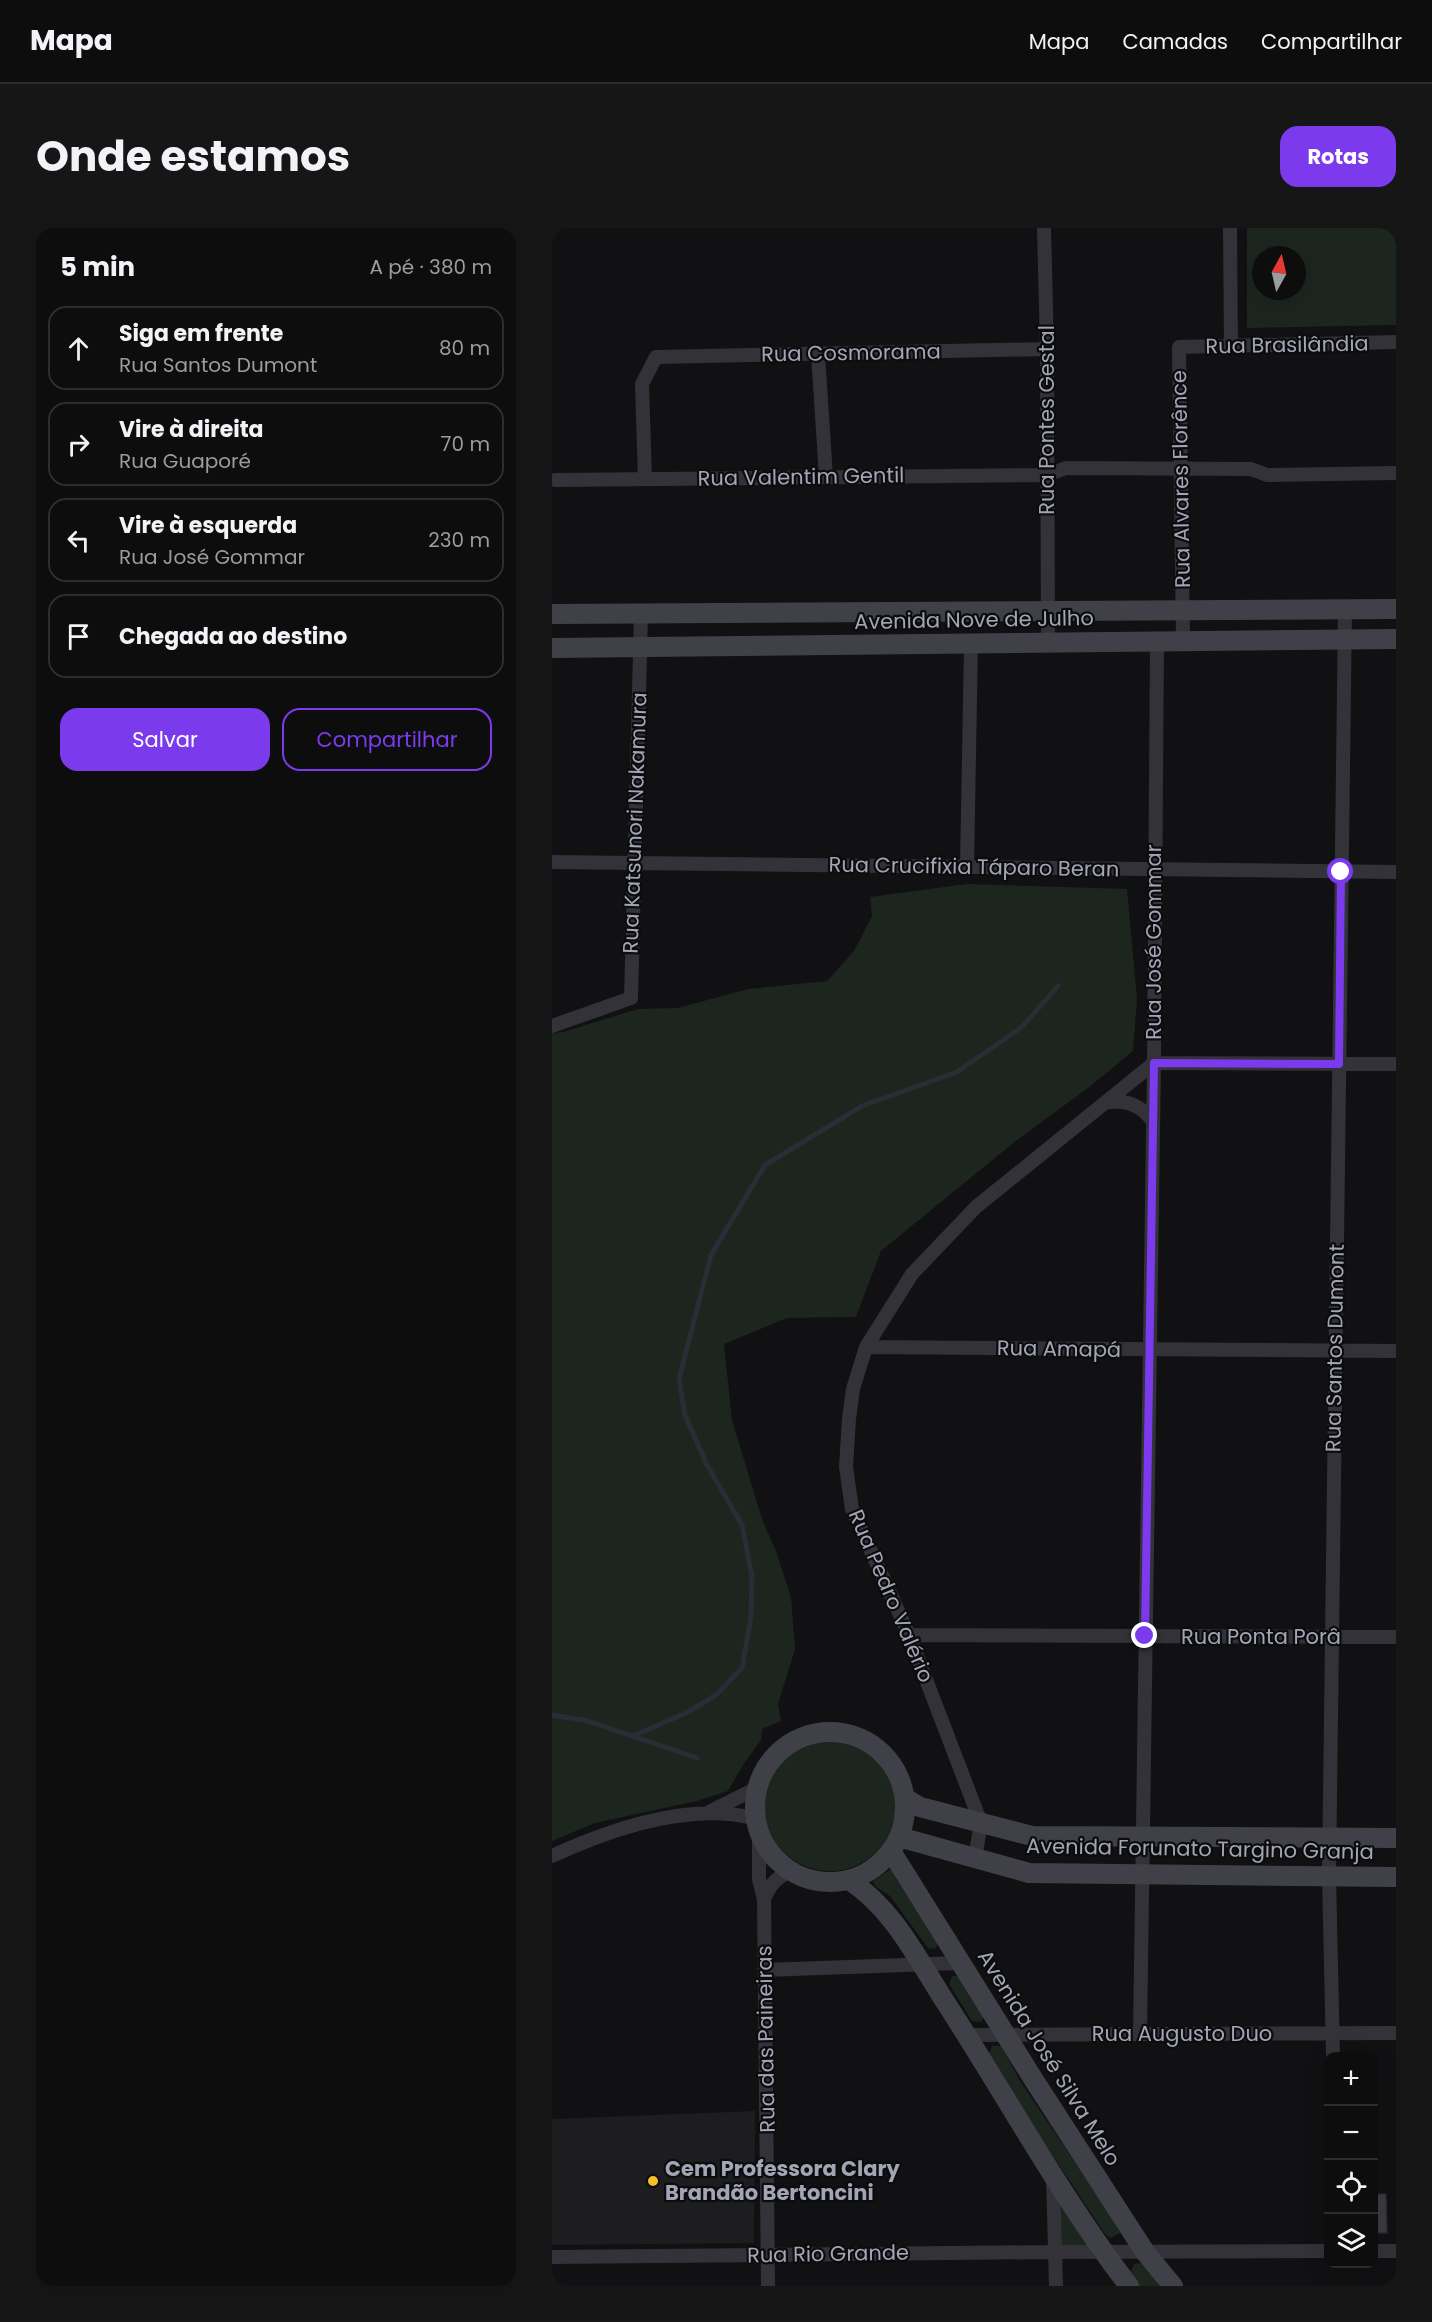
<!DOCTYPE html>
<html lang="pt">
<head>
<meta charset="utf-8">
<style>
  :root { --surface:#0d0d0e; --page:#161617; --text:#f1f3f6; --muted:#9a9c9e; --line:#2d2d2e; --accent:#7c3aed }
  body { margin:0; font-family:Poppins,sans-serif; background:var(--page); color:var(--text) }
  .controls { position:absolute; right:18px; bottom:18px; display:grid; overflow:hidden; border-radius:12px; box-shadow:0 6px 24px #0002 }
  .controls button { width:54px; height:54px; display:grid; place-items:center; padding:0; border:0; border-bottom:2px solid var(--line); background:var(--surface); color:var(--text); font:30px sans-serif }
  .compass { position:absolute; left:700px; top:18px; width:54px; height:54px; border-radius:50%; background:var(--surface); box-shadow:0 6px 24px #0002; rotate:8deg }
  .stop { position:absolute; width:18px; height:18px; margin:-14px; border:4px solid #7c3aed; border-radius:50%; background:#fff }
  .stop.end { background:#7c3aed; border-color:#fff; box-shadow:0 2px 6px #0008 }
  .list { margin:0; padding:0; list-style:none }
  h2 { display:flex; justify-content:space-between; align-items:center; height:78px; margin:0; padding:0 24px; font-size:26px }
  h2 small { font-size:20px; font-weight:400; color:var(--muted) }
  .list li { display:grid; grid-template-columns:39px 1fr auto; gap:18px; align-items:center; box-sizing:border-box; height:84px; margin:0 12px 12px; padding:0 12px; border:2px solid var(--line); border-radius:18px }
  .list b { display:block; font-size:22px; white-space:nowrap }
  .list p { margin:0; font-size:20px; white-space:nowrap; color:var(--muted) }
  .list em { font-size:20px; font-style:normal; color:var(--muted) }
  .actions { display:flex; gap:12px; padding:18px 24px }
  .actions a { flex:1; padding:14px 0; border:2px solid var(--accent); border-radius:18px; text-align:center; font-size:21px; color:var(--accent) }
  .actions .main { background:var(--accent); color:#fff }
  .icon { flex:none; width:33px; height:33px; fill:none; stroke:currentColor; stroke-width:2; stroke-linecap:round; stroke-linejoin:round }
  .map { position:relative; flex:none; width:844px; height:2058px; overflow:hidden; border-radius:18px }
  header { display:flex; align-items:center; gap:36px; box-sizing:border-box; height:84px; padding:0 30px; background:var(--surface); border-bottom:2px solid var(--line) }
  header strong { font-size:28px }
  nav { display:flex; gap:33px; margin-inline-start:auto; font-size:21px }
  .intro { display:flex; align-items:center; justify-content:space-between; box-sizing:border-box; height:144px; padding:0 36px }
  h1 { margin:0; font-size:42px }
  .button { padding:15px 27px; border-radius:18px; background:var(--accent); color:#fff; font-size:21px; font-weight:700 }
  main { display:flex; gap:36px; padding:0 36px }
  aside { flex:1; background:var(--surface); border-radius:18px; box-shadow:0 6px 24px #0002 }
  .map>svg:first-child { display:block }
  .built { fill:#1d1d20 }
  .green { fill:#1d251f; fill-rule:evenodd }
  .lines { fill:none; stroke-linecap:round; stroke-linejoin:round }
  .stream { stroke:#272e36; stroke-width:5 }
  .building { fill:#3b3b40; stroke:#2b2b2f; stroke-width:1.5 }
  .street { stroke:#323238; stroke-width:14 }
  .secondary { stroke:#404148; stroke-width:20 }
  .route { stroke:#7c3aed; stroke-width:8 }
  .poi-dot { fill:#f5c027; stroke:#0c0c0e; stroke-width:2 }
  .labels { text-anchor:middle; stroke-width:4.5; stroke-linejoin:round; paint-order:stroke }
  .street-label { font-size:21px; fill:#a2a6b4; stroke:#0c0c0e }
  .poi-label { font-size:21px; font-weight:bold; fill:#a2a6b4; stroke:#0c0c0e; text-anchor:start }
</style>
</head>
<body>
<header>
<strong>Mapa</strong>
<nav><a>Mapa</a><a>Camadas</a><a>Compartilhar</a></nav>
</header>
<div class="intro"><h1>Onde estamos</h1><a class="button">Rotas</a></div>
<main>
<aside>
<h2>5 min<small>A pé · 380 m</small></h2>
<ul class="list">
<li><svg class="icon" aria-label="ahead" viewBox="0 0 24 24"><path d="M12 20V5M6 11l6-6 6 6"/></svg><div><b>Siga em frente</b><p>Rua Santos Dumont</p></div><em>80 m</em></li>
<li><svg class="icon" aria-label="right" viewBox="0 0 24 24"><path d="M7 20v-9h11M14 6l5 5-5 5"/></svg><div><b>Vire à direita</b><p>Rua Guaporé</p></div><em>70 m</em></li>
<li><svg class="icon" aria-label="left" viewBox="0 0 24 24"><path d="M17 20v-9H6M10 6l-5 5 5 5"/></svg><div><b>Vire à esquerda</b><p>Rua José Gommar</p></div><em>230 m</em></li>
<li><svg class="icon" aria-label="arrive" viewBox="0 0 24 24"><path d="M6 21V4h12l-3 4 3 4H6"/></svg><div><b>Chegada ao destino</b></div></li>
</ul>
<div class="actions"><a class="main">Salvar</a><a>Compartilhar</a></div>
</aside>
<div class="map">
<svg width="844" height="2058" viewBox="0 0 844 2058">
  <rect width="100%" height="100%" fill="#111113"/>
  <!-- built -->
  <path class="built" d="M203,1883L202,2015L0,2017V1891Z"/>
  <!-- green -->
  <path class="green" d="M695,0H844V97L695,100ZM709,27H745V63H709Z
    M415,656L575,661L585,771L581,823L536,860L465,912L329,1023L304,1089L235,1090L172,1116L180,1192L210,1291L224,1323L239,1369L243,1421L226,1476L229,1493L210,1501L209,1512L193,1534L176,1563L145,1573L43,1595L0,1613V805L11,804L86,781L126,780L196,761L275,753L302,723L320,688L318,669Z
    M212 1577a66 66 0 1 1 132 0a66 66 0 1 1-132 0Z
    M340,1640L344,1651L386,1715L383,1721L376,1720L338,1668L323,1658L321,1653Z
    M400,1748H408L432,1788L429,1794L420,1793L397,1756Z
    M440,1818H449L468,1853L561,1991L568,2005L559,2010L553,2006L484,1902L437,1825Z
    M505,1962L544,2020H507Z
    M590,2035L610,2058H587L579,2043L582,2036Z"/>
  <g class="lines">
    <!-- stream -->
    <path class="stream" d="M0,1487L36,1493L145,1530
      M81,1508L134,1485L164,1467L190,1440L195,1412L199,1387L200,1348L190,1297L155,1237L133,1187L127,1151L159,1027L213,937L310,878L405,844L470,799L506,758"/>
  </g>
  <!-- building -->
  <path class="building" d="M822,1966H834L835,2005H822Z"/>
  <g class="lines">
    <!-- street -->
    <path class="street" d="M492,0L495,121L496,415
      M678,0L679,118
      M266,126L274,249
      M93,251L90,156L104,129L495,121
      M3,252L495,247L514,240L699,241L715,247L844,245
      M631,413L627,119L844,114
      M0,634L844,644
      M415,639L419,416
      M0,798L79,770L89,387
      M553,875C573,871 590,877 601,894
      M314,1119L844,1123
      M357,1407L844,1409
      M157,1584L205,1560
      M207,1603V1651L212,1672L216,2058
      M0,1628C59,1601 139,1573 204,1591
      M423,1630L429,1595L357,1407L300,1281L294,1239L297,1191L301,1161L314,1119L360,1046L424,979L602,835L844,836
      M212,1672C217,1657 224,1651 238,1642
      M213,1742L408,1735
      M588,1806L602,835L605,414
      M415,1807L844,1805
      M781,1828L777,1648L793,382
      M501,1949L504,2058
      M822,2023H844
      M0,2029L503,2024L776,2023"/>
    <!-- secondary -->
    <path class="secondary" d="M0,386L844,381
      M0,420L844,411
      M203 1579a75 75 0 1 1 150 0a75 75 0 1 1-150 0Z
      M353,1570L368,1579L480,1608L844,1610
      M347,1609L477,1645L844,1649
      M339,1623L480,1849L593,2024L621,2058
      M297,1652C341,1681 364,1728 392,1772C454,1867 508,1968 577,2058"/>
  </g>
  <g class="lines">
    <!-- route -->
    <path class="route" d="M593,1408L602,835L787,836L789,644"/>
  </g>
  <!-- markers -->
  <circle class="poi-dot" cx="101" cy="1953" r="6"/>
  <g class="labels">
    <!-- street labels -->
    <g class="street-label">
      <text transform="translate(735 117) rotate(-1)" y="7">Rua Brasilândia</text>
      <text transform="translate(299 125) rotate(-1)" y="7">Rua Cosmorama</text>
      <text transform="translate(495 192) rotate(-90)" y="7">Rua Pontes Gestal</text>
      <text transform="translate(249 249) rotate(-1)" y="7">Rua Valentim Gentil</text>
      <text transform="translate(629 251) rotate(-91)" y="7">Rua Alvares Florênce</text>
      <text transform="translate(422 392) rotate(-1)" y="7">Avenida Nove de Julho</text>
      <text transform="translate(83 595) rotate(-88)" y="7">Rua Katsunori Nakamura</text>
      <text transform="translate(422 639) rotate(1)" y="7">Rua Crucifixia Táparo Beran</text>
      <text transform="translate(602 714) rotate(-90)" y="7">Rua José Gommar</text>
      <text transform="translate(783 1120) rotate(-89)" y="7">Rua Santos Dumont</text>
      <text transform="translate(507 1121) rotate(1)" y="7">Rua Amapá</text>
      <text transform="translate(339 1368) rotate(67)" y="7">Rua Pedro Valério</text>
      <text x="709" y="1416">Rua Ponta Porâ</text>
      <text transform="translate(648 1621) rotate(1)" y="7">Avenida Forunato Targino Granja</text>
      <text x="630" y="1813">Rua Augusto Duo</text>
      <text transform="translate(214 1811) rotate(-91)" y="7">Rua das Paineiras</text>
      <text transform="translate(497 1830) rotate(58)" y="7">Avenida José Silva Melo</text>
      <text transform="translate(276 2026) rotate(-1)" y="7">Rua Rio Grande</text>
    </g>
    <!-- poi labels -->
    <g class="poi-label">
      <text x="113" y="1948">Cem Professora Clary<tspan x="113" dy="24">Brandão Bertoncini</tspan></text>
    </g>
  </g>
</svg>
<div class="controls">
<button>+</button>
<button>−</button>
<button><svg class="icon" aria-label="locate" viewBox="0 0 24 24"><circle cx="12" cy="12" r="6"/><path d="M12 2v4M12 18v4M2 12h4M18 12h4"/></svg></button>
<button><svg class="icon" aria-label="layers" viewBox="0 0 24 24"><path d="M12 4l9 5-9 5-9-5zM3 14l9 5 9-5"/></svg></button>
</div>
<svg class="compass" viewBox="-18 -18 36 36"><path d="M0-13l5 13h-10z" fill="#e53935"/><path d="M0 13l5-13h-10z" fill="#9a9c9e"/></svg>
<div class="stop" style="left:789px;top:644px"></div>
<div class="stop end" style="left:593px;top:1408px"></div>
</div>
</main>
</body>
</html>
